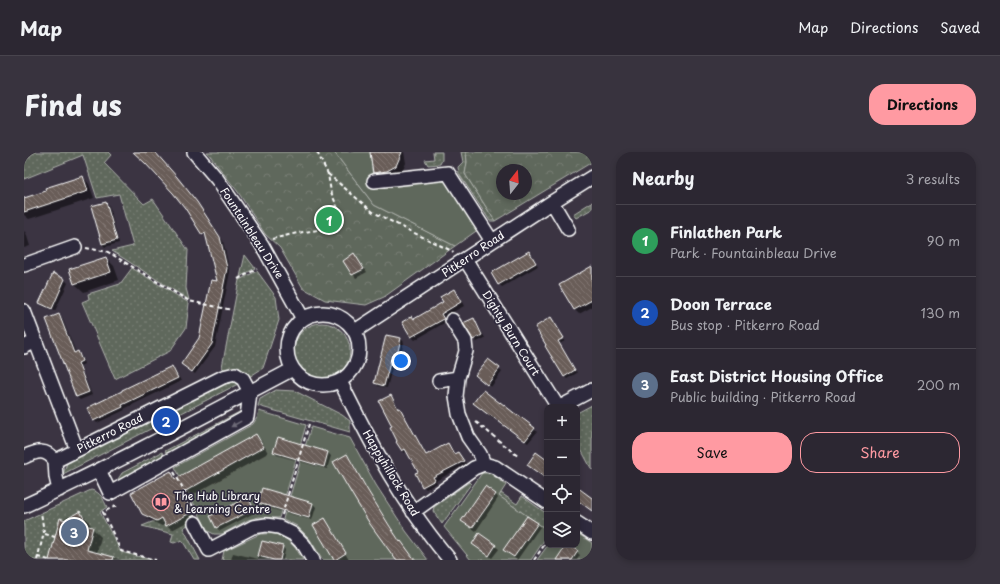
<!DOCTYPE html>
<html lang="en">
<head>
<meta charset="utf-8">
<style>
  :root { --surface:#2c2732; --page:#38333e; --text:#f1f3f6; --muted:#a6a5ac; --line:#48444d; --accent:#ff9aa2 }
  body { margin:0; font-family:"Playpen Sans",sans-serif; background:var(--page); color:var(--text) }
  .controls { position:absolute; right:12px; bottom:12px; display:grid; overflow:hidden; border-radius:8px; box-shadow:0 2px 6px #0003 }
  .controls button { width:36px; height:36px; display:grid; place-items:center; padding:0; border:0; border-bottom:1px solid var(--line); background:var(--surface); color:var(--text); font:20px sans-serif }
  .compass { position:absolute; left:472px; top:12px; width:36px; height:36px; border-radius:50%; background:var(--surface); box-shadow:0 2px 6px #0003; rotate:17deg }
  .you { position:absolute; left:377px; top:209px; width:14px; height:14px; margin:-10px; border:3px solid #fff; border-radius:50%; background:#1a73e8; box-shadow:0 0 0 6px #1a73e833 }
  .badge { display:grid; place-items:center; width:26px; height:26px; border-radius:50%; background:var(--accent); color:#fff; font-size:13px; font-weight:700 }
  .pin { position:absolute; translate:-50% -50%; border:2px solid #fff; box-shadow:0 1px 4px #0006 }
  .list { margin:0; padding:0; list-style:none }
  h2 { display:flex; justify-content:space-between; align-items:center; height:52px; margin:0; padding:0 16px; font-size:17px }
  h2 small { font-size:13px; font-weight:400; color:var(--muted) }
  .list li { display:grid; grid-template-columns:26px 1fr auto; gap:12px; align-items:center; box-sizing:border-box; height:72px; padding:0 16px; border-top:1px solid var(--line) }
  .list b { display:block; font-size:15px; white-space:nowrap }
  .list p { margin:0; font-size:13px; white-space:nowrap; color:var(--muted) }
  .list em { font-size:13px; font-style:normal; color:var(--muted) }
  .actions { display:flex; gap:8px; padding:12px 16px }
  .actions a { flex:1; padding:9px 0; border:1px solid var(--accent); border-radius:16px; text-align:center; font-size:14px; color:var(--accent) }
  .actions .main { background:var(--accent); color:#111 }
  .icon { flex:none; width:22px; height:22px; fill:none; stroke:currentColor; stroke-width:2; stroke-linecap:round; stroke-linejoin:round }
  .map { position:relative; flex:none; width:568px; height:408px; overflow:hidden; border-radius:16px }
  header { display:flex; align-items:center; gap:24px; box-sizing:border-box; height:56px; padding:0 20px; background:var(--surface); border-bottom:1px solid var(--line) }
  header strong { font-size:19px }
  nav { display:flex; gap:22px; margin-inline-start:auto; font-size:14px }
  .intro { display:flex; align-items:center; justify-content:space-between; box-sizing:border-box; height:96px; padding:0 24px }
  h1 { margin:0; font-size:28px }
  .button { padding:10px 18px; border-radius:16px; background:var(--accent); color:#111; font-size:14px; font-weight:700 }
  main { display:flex; gap:24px; padding:0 24px }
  aside { flex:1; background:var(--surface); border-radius:16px; box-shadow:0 2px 6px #0003 }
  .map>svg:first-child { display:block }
  .grass { fill:url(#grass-dots); stroke:#afb3ad }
  .park { fill:url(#park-crowns); stroke:#afb3ad; fill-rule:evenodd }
  .garden { fill:#5f675b; stroke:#afb3ad }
  .shadow { fill:#0007 }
  .building { fill:url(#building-back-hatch); stroke:#fff }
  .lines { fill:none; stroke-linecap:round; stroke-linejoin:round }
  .minor-casing { stroke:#fff; stroke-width:16 }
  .path { stroke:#fff; stroke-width:2; stroke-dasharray:4 3; stroke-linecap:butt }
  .minor { stroke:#2f2a3d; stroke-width:13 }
  .oneway { fill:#6d6a77 }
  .labels { text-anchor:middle; stroke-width:3.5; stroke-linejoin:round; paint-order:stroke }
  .street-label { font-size:11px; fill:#fff; stroke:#2f2a3d }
  .poi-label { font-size:11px; fill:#fff; stroke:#2f2a3d; text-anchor:start }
</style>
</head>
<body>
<header>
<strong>Map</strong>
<nav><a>Map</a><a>Directions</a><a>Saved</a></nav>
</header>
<div class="intro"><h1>Find us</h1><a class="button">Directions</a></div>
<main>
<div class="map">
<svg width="568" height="408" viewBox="0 0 568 408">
  <defs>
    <pattern id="grass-dots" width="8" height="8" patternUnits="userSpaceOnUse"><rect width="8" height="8" fill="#5f675b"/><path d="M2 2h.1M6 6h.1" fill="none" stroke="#777e74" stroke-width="1.8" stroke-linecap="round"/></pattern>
    <pattern id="park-crowns" width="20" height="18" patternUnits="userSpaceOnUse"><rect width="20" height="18" fill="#5f675b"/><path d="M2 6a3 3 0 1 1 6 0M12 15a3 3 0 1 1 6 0" fill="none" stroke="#777e74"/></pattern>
    <pattern id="building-back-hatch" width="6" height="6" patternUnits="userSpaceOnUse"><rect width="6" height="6" fill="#695d58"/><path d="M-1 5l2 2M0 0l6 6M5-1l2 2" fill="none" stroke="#807571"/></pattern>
  </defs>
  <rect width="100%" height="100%" fill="#3b3442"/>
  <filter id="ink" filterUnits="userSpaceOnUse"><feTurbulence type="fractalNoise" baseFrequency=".025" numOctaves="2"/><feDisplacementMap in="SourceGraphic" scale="8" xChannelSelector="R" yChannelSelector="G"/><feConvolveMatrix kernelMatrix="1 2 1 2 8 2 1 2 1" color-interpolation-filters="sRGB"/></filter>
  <g filter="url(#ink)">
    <!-- grass -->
    <path class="grass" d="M10,0H84L87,3L80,11L120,52L129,47L164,98L162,136L165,148L88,99L109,94L95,42L73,46L59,3L0,27V11Z
      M409,0H418V8L416,12L404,13L401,8L410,7Z
      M437,0H442L443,10L441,22L471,69H466L435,22L434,15L439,10Z
      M568,50V57L552,66L549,62Z
      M221,103L231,116L216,125Z
      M108,116L165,151L162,176L146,199L91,227L58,150L65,147L64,142L96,132Z
      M233,119L252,145L255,168L239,216L225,225L214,214L201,219L198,215L215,128Z
      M270 199a28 28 0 1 1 56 0a28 28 0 1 1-56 0Z
      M204,228L214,232L39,322L44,308Z
      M252,238L271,239L318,263L326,269V280L234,254L236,247Z
      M568,253V318L553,290V261Z
      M219,258L211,267L144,304L141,299Z
      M138,300L141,306L96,331L94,327L98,321Z
      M445,330L447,332L418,372L409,359L410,355Z
      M67,338C77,340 79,347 83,355L76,360L97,400L128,408H0V369Z
      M477,341L493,352L498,344L523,362V378L475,344Z
      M168,360L172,368L159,376L176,408H170L158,388L150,391L147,390L149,382L118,374L138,366L142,374Z"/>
    <!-- park -->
    <path class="park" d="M183,0H310L350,53L431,94L360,145L342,153L301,148L279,136L256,96L241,82L214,40Z
      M442,0H568V10L471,69L441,22L443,10ZM478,18H502V42H478Z"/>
    <!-- garden -->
    <path class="garden" d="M310,0H346L350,33L419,25L455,77L431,94L350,53Z
      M235,259L282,273L255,366L235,365L224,368L198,382H190L184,379L151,315L229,272L233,266Z
      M287,275L326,286L352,333L382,379L404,408H299L285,386L273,374L259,367Z
      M458,321H466L482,333L475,344L523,378V384L507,408H447L420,375Z
      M553,381L568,391V408H513L524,393H553Z
      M236,382C241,382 248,381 252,382C265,386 273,397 279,408H198L200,399Z"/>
    <!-- shadow -->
    <path class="shadow" d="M110,0H129L156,29L176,54L199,89L206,120L191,195L171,222L158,212L176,187L194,130L183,84L182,85L179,82L162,56L141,31Z
      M347,0H380L382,11L378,20L356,27L350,20Z
      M59,25L65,32L70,46L5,67L0,63V47L23,39Z
      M82,51L85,54L95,91L81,95L78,92Z
      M0,79L2,81L6,94L0,96Z
      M505,100L508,103L514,114L478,135L475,132Z
      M330,103L343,120L332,126L320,109Z
      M82,106L90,114L95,128L60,140L51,132L47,118Z
      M568,115V155L555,162L551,158L537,133Z
      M29,123L41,128L44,131L31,159L19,154L16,151Z
      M430,138L433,141L440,154L420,165L422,170L391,188L388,185L380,170L390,168L420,150Z
      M35,163L38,166L52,201H54L57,204L60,212L56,214L68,243L56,248L53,245L23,168Z
      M527,166L529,169L541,189L535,192L553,221L543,227L540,224L524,194Z
      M449,167L452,170L461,186L453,190L450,187Z
      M377,187L380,190L375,210L370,209L363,236L354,234L351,231Z
      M464,208L478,220L467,235L455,226Z
      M148,215L151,218L157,229L100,257L101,258L73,271L70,268Z
      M367,244L370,247L375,258L379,261L403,304L424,292L427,295L431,303L434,301L437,304L442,312L412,329L413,331L402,337L399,334L395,320L384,300L381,301L378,298L369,274Z
      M450,251L510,277L513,280L504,291L470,266L469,267Z
      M232,283L237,288L244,301L163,346L172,365L148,378L142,372L138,374L124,367L119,362L147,320L153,327Z
      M250,300L304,301L307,304L303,317L253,303Z
      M323,303L326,306L346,342L377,391L391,408H373Z
      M523,309V332L519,329L522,326Z
      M472,343L474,346L452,379L442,372Z
      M224,346L227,349L232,360L196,379L193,376Z
      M235,351L289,352L292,355L288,368L238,354Z
      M56,360L64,369L68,376L77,385L73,401L98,408H26L41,369Z
      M300,367L303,370L314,387L313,388L325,408H311Z
      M513,372L516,375L493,408L483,401Z
      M456,383L475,397L468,406L452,395Z
      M239,390L258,395L261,398L259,408H207L209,401L234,407Z
      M543,393L556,403L553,408H533Z"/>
    <!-- building -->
    <path class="building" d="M109,0H131L153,25L173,50L196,85L203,116L188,192L168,220L157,212L175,186L187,128L193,129L181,81L178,83L161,56L149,41L121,11Z
      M346,0H378L372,14L363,19L349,21Z
      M59,24L64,39L0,60V46L22,39L21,36Z
      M82,50L93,88L78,92L67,54Z
      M505,99L512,111L474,133L467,121Z
      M330,101L340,117L328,123L319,109Z
      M82,105L87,120L50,132L45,117Z
      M568,114V148L550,158L535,133Z
      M29,121L41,127L28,157L15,151Z
      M430,137L437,150L417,162L420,167L387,185L378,170L388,164L390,167L419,150L416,145Z
      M35,162L50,201L54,199L58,209L54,211L65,240L52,245L22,167Z
      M527,165L540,186L534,189L551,218L540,225L521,194L522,193L511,175Z
      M450,166L458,183L449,188L439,171Z
      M362,183L377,186L372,208L367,207L360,234L350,231Z
      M464,207L476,216L463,233L451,223Z
      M148,214L154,226L98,253L99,255L69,269L63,256L98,239V238Z
      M459,238L476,251V250L494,264V263L511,276L501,289L466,263V264L449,251Z
      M367,243L374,257L376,256L402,303L424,291L430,302L434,300L440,309L409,325L411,328L398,335L391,321L394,320L381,297L378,299L372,290L373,289L366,275L368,274L355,249Z
      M232,282L240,295L158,341L168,360L142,374L138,366L133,369L118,362L107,341L147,319L151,327Z
      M254,285L304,300L300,315L249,300Z
      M512,300L523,308V327L503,313Z
      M323,302L344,339L365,373L376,390L377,389L391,408H372L346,372L329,344L309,310Z
      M461,334L472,342L448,376L437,369Z
      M553,335L568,346V359L553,348Z
      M238,336L289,351L285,366L234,351Z
      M224,345L230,357L192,376L186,364Z
      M56,359L64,374L69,375L63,398L90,405L89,408H25L36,366L41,368Z
      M503,364L514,371L490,405L479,398Z
      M301,366L322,401L311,408H310L289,373Z
      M455,381L472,393L465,404L448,392Z
      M238,389L259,394L256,408H250L234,404Z
      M542,393H545L554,399L548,408H532Z"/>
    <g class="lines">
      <defs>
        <path id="minor" d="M170,0L193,27L238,93L279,167
          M350,29L424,21L468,89
          M528,50L544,77
          M441,107L534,255
          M0,113L51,95
          M0,159L53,298
          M263 197a36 36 0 1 1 72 0a36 36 0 1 1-72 0Z
          M428,168L441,189L442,199L434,226L432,244L435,262L444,285L456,302L460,312L471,315L523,350
          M331,179L528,50L568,25
          M0,195L12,189
          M316,229C347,292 380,354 426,408
          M415,229L434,226
          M536,255L568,238
          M0,305C13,299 22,296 31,309
          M35,338L32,325L31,309L199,225L211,222L219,227L226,240L223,265L86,341L75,318
          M0,354C91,312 180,264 269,217
          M389,360L450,316L460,312
          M171,371L185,398L229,375L242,373L255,375L269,382L280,393L289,408
          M553,371L568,381"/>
      </defs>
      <!-- minor casing -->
      <use href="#minor" class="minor-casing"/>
      <!-- path -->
      <path class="path" d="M304,22L349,60L386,79L430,100
        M248,87L273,81L308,76L315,69V59L307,40L304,22L293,0
        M62,96L84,100L165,149L208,158
        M214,127L233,117
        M452,270L495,305
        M150,320L171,358
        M92,354L79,360L97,399L132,408
        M258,363L285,272
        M21,382L31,385
        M14,405L25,408
        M13,408L20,381L17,360
        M510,408L523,389"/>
      <!-- minor -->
      <use href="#minor" class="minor"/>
    </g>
    <!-- one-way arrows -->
    <defs><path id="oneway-solid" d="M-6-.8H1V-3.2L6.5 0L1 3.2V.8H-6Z"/></defs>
    <use class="oneway" href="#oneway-solid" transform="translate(212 272) rotate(151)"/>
  </g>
  <!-- icons -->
  <defs>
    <symbol id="library-ring" viewBox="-11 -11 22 22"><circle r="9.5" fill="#2f2a3d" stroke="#ff9aa2" stroke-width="1.5"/><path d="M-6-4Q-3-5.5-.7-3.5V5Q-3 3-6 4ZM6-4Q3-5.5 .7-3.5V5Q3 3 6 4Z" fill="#ff9aa2"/></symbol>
  </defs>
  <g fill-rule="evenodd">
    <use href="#library-ring" x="127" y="340" width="20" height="20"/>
  </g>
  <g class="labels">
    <!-- street labels -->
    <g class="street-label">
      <text transform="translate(228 81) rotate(57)" y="4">Fountainbleau Drive</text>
      <text transform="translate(449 102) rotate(-34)" y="4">Pitkerro Road</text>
      <text transform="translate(487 181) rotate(58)" y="4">Dighty Burn Court</text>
      <text transform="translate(86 281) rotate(-27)" y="4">Pitkerro Road</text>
      <text transform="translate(367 321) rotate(59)" y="4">Happyhillock Road</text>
    </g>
    <!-- poi labels -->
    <g class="poi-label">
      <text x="150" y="348">The Hub Library<tspan x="150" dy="13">&amp; Learning Centre</tspan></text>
    </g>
  </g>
</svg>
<div class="controls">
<button>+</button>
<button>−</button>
<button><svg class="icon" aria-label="locate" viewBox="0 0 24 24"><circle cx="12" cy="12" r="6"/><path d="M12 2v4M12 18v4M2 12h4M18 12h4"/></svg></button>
<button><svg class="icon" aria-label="layers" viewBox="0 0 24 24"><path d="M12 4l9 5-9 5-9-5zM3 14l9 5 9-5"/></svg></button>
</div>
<svg class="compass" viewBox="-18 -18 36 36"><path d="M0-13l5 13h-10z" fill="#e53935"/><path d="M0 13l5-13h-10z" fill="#a6a5ac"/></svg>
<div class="you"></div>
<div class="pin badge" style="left:305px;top:68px;background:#2e9e5b">1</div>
<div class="pin badge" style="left:142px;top:269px;background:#1a4fb4">2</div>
<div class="pin badge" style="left:50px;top:380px;background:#5c6f8a">3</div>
</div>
<aside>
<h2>Nearby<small>3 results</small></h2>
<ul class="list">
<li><span class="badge" style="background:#2e9e5b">1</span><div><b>Finlathen Park</b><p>Park · Fountainbleau Drive</p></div><em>90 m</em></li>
<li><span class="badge" style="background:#1a4fb4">2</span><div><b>Doon Terrace</b><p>Bus stop · Pitkerro Road</p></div><em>130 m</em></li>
<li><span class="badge" style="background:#5c6f8a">3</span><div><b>East District Housing Office</b><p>Public building · Pitkerro Road</p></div><em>200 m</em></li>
</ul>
<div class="actions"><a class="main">Save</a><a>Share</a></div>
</aside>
</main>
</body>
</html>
